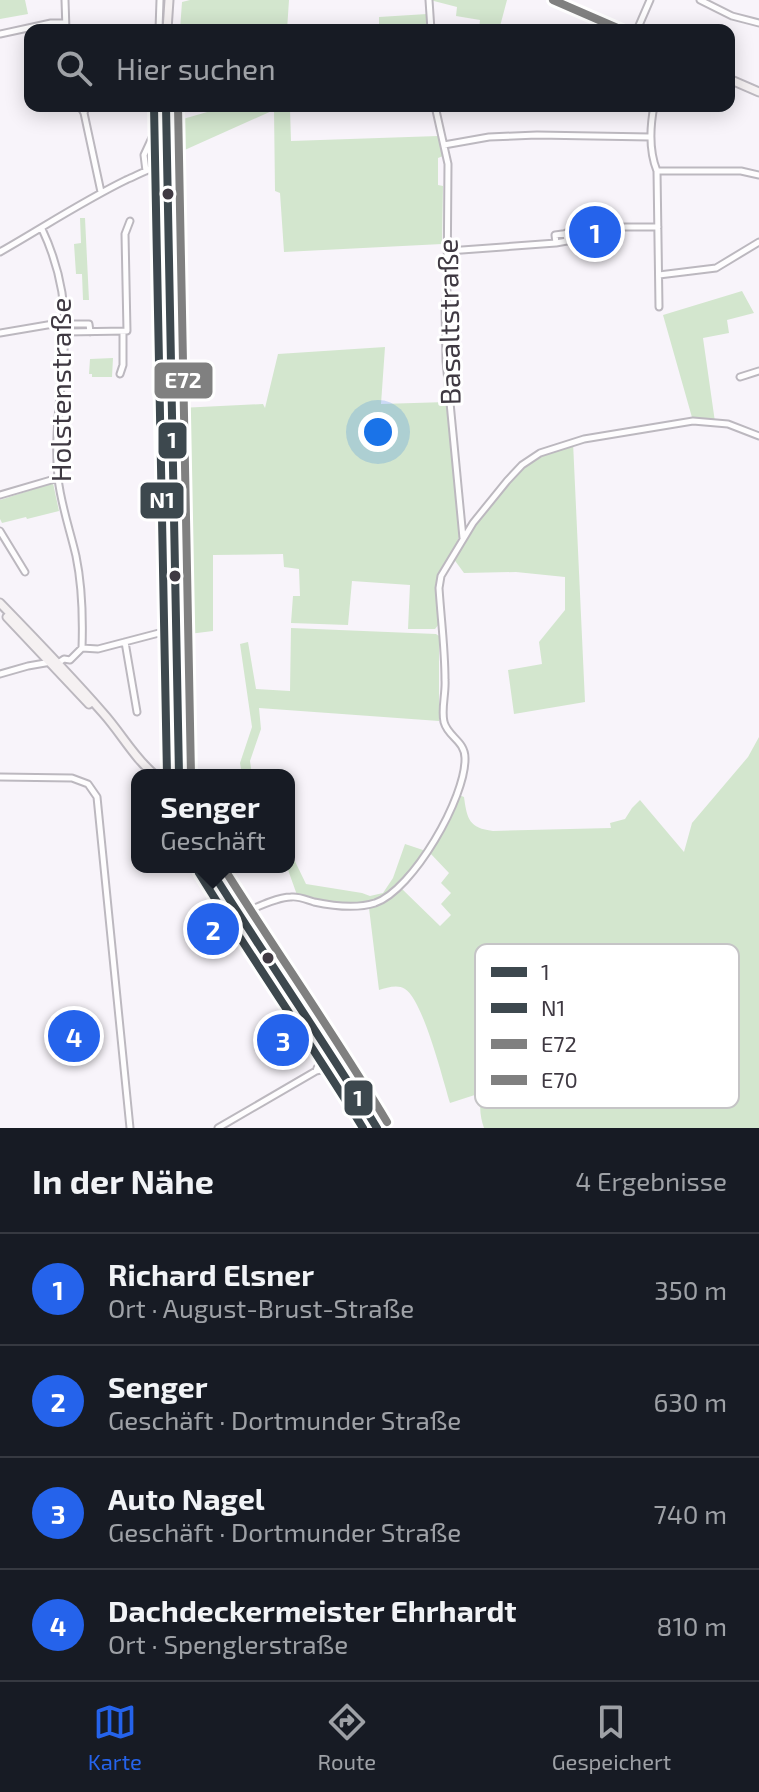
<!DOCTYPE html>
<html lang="de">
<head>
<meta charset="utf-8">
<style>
  :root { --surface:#171b24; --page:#20242c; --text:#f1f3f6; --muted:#9ea1a6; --line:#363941; --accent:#2563eb }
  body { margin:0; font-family:"Exo 2",sans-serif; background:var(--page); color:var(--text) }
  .you { position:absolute; left:378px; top:432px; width:28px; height:28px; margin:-20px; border:6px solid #fff; border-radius:50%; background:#1a73e8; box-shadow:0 0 0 12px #1a73e833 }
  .badge { display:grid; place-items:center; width:52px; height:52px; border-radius:50%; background:var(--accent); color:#fff; font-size:26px; font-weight:700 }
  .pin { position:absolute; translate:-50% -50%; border:4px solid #fff; box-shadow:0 2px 8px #0006 }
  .popup { position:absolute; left:131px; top:769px; width:164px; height:104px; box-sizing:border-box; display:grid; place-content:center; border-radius:16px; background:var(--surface); filter:drop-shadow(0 2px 6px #0005); font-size:26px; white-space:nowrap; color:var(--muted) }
  .popup b { font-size:30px; color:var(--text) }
  .popup::after { content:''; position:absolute; left:50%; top:100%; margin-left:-16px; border:16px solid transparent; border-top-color:var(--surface) }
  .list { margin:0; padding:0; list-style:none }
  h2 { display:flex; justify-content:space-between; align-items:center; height:104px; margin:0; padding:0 32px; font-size:34px }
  h2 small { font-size:26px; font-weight:400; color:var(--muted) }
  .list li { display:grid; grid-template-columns:52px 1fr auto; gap:24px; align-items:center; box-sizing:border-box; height:112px; padding:0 32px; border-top:2px solid var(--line) }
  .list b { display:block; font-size:30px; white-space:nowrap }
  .list p { margin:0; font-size:26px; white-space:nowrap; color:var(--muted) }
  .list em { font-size:26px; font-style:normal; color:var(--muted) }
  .icon { flex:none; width:44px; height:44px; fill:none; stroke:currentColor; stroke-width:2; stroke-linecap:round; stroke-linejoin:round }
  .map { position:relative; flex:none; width:759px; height:1128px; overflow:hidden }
  .search { position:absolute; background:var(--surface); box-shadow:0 4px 20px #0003; left:24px; right:24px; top:24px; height:88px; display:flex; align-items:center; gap:20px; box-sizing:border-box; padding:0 28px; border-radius:16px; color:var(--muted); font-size:30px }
  .sheet { height:552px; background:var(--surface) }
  nav { display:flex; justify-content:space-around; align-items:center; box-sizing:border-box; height:112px; border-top:2px solid var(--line); background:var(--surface); font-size:22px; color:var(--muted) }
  nav a { display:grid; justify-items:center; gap:4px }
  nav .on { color:var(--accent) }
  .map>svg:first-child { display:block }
  .green { fill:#d3e6ce }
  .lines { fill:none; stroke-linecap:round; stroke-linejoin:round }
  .street-casing { stroke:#bcb8bf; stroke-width:9 }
  .secondary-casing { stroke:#bcb8bf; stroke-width:11 }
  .street { stroke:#fefdfe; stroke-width:5 }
  .secondary { stroke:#f5f1f2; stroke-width:7 }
  .bus-1-casing { stroke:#fff; stroke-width:14 }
  .bus-2-casing { stroke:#fff; stroke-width:14 }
  .bus-3-casing { stroke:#fff; stroke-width:14 }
  .bus-4-casing { stroke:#fff; stroke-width:14 }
  .bus-1 { stroke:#3d484e; stroke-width:8 }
  .bus-2 { stroke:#3d484e; stroke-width:8 }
  .bus-3 { stroke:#808080; stroke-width:8 }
  .bus-4 { stroke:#808080; stroke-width:8 }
  .bus-dot { fill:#3f3942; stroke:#fff; stroke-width:3 }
  .labels { text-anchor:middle; stroke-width:6; stroke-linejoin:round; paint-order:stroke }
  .street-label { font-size:28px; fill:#3f3942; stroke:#fff }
  .key { fill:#fff; stroke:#c5c4c6; stroke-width:2 }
  .key-label { font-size:22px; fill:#3f3942 }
  .line-badge { stroke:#fff; stroke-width:3 }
  .badge-label { font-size:22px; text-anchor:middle; font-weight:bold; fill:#fff }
</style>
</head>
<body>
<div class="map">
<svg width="759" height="1128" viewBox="0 0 759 1128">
  <rect width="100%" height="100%" fill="#f8f4fa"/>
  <!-- green -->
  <path class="green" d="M0,0H25L28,14L0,19Z
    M190,0H289L287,30H180L182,2Z
    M430,0H507L499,30H479L480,20L456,16L457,7Z
    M427,14L428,30H379V17Z
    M228,106H367L290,109L291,141L438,136L443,156L438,158V185L443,186L442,244L284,252L280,193L275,191L274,110L178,153L176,121Z
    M80,218H85L89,300H83L82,274H76L74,244L81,243Z
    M742,291L754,313L727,320L729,333L703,338L715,422L693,421L663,315Z
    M385,347L381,404L447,402L459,537L451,556L438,576L435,586L439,624L435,629H408L410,585L352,581L348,625L291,623L293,596H300L299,569L284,567L283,554L213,555V631L189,634L187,633L180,408L263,404L265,408L278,354Z
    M113,358L112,377H92V374H89L90,359Z
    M573,442L585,702L514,714L508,670L542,664L539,642L565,610V577L516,572L464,573L453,558L463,538L495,495L532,458Z
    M53,483L59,511L27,519L26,517L2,523L0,519V500Z
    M291,628L436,634L439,636V721L259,708L261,729L250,761L252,775H242L240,763L252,727L240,644L248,642L256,689L290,691Z
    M759,737V1128H484C480,1117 478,1102 484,1092L450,1103C443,1080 423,1000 405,989C397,984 387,988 379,990L369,908L382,903L401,888L440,926L451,915L441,904L451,893L441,883L449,873L430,853L459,795L464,797C467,819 469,828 493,831L611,828L610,823L625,819L632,808L640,800L684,852L692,823L748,757Z
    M405,844L426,851C413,867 401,885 383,897C362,911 320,901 297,895L287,867H289V849L306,884L362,893L370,896L383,893L393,878Z"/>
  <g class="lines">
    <defs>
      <path id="street" d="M65,0L66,30
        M429,0L431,30
        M700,0L732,16L759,23
        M159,30L160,0
        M637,30L650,0
        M0,34L51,23H64
        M80,106L84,113L86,106
        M435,106L448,164L447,295L445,306L446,361L463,538
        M654,106C650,127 649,151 657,171L659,307
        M84,113L101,192
        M444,145L489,137L537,135L650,137
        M146,171L144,155L157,127V106
        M657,171H741L759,175
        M42,229C57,261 65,294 65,330C64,381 53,426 58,478C61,505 70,530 76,556C82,585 83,619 82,648
        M556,243L567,241L566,233
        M448,251L556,243L555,235L614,227H658
        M0,252C42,228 83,201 126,180C140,174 153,166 167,164
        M659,275L716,268L759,242
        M65,324H89L90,332
        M65,332L127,331L125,234L130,221
        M0,333L65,322
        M120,374L123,365V332
        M740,377L759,371
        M0,495L58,478
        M0,531L25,572
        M125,642L137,712
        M58,663L64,659L70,660L82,648L98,649L159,633
        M0,674L28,666L51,662
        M0,777L72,778L88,784L97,797L130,1128
        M239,915C253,909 276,897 291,897C299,896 307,900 314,902C333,906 356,909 375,903C413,890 466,797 465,758C465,741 448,737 444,722C441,709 446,693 445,680C445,649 441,619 439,588L441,576L473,523L507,481L522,465L540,453L584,439L693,421L728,424L759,436
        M316,1071C319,1061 326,1059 335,1059
        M218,1128L316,1071L325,1069L335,1059"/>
      <path id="secondary" d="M553,0L622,30
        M167,30L169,0
        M729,79L759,92
        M166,106L179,775
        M0,603C35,639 70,675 103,713C121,733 135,759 155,775
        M7,617L89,704
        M209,867L254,939L335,1059L377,1128"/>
    </defs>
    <!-- street casing -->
    <use href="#street" class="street-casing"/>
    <!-- secondary casing -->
    <use href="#secondary" class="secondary-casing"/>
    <!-- street -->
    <use href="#street" class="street"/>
    <!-- secondary -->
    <use href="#secondary" class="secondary"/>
    <defs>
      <path id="bus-1" d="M166,106L179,775
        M209,867C264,955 323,1040 377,1128"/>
      <path id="bus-2" d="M154,106L167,775
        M199,873C252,959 310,1042 363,1128"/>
      <path id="bus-3" d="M178,106L191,775
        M223,867C277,953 335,1035 387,1122"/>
      <path id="bus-4" d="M553,0L622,30"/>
    </defs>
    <!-- bus-1 casing -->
    <use href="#bus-1" class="bus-1-casing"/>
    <!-- bus-2 casing -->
    <use href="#bus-2" class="bus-2-casing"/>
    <!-- bus-3 casing -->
    <use href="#bus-3" class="bus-3-casing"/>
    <!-- bus-4 casing -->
    <use href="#bus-4" class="bus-4-casing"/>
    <!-- bus-1 -->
    <use href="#bus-1" class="bus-1"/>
    <!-- bus-2 -->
    <use href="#bus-2" class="bus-2"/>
    <!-- bus-3 -->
    <use href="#bus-3" class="bus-3"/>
    <!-- bus-4 -->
    <use href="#bus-4" class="bus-4"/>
  </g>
  <!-- markers -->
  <g class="bus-dot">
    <circle cx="168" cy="194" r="7"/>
    <circle cx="175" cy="576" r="7"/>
    <circle cx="268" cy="958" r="7"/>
  </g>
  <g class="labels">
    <!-- street labels -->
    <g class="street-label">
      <text transform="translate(449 322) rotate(-91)" y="10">Basaltstraße</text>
      <text transform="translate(61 390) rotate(-90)" y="10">Holstenstraße</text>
    </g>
  </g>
  <!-- legend -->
  <rect x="475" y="944" width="264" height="164" rx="12" class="key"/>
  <rect x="491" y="967" width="36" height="10" fill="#3d484e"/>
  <rect x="491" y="1003" width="36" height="10" fill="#3d484e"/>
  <rect x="491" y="1039" width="36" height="10" fill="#808080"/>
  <rect x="491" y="1075" width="36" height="10" fill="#808080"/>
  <g class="key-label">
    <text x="541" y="980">1</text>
    <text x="541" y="1016">N1</text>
    <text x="541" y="1052">E72</text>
    <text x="541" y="1088">E70</text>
  </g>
  <g class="line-badge">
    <rect x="153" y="361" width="61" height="39" rx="8" fill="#808080"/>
    <rect x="157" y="421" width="31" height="39" rx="8" fill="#3d484e"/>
    <rect x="139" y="481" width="46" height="39" rx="8" fill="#3d484e"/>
    <rect x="343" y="1079" width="31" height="38" rx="8" fill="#3d484e"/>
  </g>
  <g class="badge-label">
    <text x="183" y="388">E72</text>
    <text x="172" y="448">1</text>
    <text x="162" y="508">N1</text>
    <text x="358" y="1106">1</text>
  </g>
</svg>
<div class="you"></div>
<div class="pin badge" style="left:595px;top:232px">1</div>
<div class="pin badge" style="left:213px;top:929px">2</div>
<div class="popup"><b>Senger</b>Geschäft</div>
<div class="pin badge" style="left:283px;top:1040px">3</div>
<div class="pin badge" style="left:74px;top:1036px">4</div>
<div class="search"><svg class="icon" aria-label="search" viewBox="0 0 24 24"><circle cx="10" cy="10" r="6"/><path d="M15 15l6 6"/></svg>Hier suchen</div>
</div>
<section class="sheet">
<h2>In der Nähe<small>4 Ergebnisse</small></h2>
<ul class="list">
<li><span class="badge">1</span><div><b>Richard Elsner</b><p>Ort · August-Brust-Straße</p></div><em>350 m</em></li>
<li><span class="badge">2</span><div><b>Senger</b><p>Geschäft · Dortmunder Straße</p></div><em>630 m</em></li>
<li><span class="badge">3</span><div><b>Auto Nagel</b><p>Geschäft · Dortmunder Straße</p></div><em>740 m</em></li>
<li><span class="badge">4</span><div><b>Dachdeckermeister Ehrhardt</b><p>Ort · Spenglerstraße</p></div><em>810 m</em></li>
</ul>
</section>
<nav>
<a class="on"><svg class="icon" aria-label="map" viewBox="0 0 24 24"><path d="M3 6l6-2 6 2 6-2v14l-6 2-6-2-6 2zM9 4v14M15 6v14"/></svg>Karte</a>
<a><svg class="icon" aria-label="directions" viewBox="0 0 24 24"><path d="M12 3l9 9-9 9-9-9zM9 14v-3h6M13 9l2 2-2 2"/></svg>Route</a>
<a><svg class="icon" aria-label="saved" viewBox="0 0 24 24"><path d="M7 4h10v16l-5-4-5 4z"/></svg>Gespeichert</a>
</nav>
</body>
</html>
